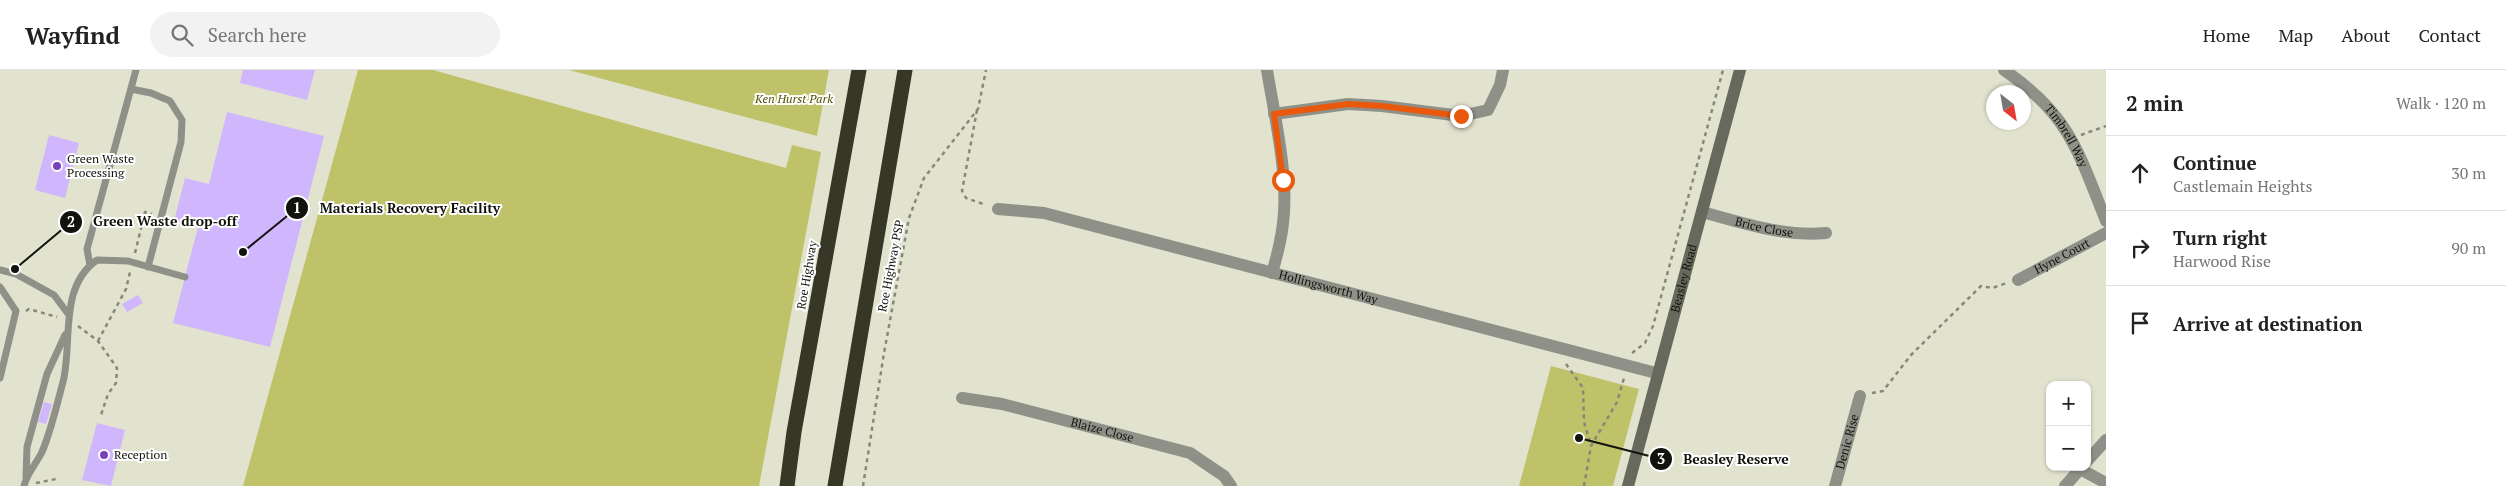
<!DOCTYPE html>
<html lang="en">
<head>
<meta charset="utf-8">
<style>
  :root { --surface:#fff; --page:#f2f2f2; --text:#222; --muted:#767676; --line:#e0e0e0 }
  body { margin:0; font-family:"PT Serif",serif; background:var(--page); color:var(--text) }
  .controls { position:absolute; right:15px; bottom:15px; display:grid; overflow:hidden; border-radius:10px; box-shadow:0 1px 4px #0004 }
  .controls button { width:45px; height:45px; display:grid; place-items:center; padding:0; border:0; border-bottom:1px solid var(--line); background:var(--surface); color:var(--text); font:25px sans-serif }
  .compass { position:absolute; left:1986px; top:15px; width:45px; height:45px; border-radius:50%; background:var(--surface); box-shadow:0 1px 4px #0004; rotate:149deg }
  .stop { position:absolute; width:15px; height:15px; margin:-11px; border:4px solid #ea580c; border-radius:50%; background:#fff }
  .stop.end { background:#ea580c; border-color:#fff; box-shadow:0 1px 5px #0008 }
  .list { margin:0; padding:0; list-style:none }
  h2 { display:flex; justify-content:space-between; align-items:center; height:65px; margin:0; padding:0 20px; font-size:21px }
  h2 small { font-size:16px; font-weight:400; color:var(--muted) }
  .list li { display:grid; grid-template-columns:32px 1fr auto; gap:15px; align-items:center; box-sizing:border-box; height:75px; padding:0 20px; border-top:1px solid var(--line) }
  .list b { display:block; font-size:19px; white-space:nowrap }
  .list p { margin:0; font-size:16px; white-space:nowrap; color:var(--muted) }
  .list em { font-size:16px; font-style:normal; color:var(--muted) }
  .icon { flex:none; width:28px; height:28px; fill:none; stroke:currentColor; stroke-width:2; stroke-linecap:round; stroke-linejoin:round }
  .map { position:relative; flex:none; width:2106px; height:416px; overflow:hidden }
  header { display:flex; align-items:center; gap:30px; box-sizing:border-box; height:70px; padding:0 25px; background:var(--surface); border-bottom:1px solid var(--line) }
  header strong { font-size:24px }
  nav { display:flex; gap:28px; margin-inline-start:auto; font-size:18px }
  .search { width:350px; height:45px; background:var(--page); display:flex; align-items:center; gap:12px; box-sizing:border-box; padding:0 18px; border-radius:28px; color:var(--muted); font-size:19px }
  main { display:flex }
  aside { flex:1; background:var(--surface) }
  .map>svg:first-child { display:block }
  .green { fill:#bfc268 }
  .building { fill:#d0b6fc }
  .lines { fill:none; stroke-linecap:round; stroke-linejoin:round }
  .path { stroke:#878879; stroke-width:2.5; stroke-dasharray:4 4; stroke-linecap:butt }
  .service { stroke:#8f9088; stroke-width:7 }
  .minor { stroke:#8f9088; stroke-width:12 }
  .secondary { stroke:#68695d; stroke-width:12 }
  .motorway { stroke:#363727; stroke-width:15 }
  .route { stroke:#ea580c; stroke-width:6 }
  .poi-dot { fill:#7942b9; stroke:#fff; stroke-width:2 }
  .labels { text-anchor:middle; stroke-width:4; stroke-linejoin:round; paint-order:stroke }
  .park-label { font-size:12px; font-style:italic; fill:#505100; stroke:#fff }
  .street-label { font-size:12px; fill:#12130c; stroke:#fff }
  .poi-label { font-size:12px; fill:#12130c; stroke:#fff; text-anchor:start }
  .leader { fill:none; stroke:#12130c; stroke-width:2 }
  .callout-dot { fill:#12130c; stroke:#fff; stroke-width:2 }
  .mark-label { font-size:15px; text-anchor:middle; font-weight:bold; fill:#fff }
  .callout-label { font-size:14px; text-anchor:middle; font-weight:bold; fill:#12130c; stroke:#fff; stroke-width:4; stroke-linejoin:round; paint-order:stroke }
</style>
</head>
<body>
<header>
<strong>Wayfind</strong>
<div class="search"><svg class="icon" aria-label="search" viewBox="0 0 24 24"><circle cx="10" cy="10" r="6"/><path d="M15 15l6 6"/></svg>Search here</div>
<nav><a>Home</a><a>Map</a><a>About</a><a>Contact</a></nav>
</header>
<main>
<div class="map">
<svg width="2106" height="416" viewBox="0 0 2106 416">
  <rect width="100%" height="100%" fill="#e2e3cf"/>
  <!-- green -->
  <path class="green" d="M358,0H433L786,98L792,75L821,82L759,416H243Z
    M569,0H829L817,66Z
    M1551,296L1639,319L1613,416H1519Z"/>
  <!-- building -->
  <path class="building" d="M243,0H315L307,30L240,13Z
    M227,42L324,66L270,277L173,253L198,157L174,151L185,108L209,114Z
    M49,65L79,73L65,128L35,120Z
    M138,225L143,233L127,242L122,234Z
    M44,332L52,334L46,354L38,352Z
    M97,353L125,360L111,416L82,410Z"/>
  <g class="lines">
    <!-- path -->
    <path class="path" d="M977,40L962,121L966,128L986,135
      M2081,65L2106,56
      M135,183L145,142L152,144
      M26,241L29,239L57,247
      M78,256L98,271L117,298L116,313L108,324L101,345
      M98,271L126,219L130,202
      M1632,283L1645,273L1653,256L1723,0
      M1566,294L1583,318L1584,352L1591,376
      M1872,323L1883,321L1911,285L1981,216L1992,218L2007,213
      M36,413L56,409
      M863,416L884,283L909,148L924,108L978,39L986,0
      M1584,416L1591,376L1617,332L1624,308"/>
    <!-- service -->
    <path class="service" d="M131,19L151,23L170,31L182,50L181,72L148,197
      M90,195L87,179L136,0
      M0,200L16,204L54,225L69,245
      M0,217L16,241L0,308
      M26,407L27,377L47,304L65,265
      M24,416C27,403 36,394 42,382C51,361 57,334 63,312C73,273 58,217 97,190L128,191L185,207"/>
    <!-- minor -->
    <g class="minor">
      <path d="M1267,0C1274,43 1287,99 1284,142C1283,163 1278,183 1272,203"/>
      <path id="s1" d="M2004,0C2069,44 2078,81 2106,151"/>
      <path d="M1274,44L1348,34L1382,36L1461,46L1488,40L1500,15L1503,0"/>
      <path id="s2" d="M998,139L1044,143L1656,303"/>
      <path id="s3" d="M1702,142C1743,153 1784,167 1826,163"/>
      <path id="s4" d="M2018,210L2106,163"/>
      <path id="s5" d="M962,328L1002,334L1190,383L1224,406L1231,416"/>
      <path d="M2087,391L2106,370"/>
      <path d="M2080,399L2106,413"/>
      <path id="s6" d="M1835,416L1860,326"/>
      <path d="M2065,416L2082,397"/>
    </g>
    <!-- secondary -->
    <path class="secondary" id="s7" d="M1628,416L1740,0"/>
    <!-- motorway -->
    <path class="motorway" d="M787,416L794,362L859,0
      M835,416L905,0"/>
  </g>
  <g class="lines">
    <!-- route -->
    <path class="route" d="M1283,110L1274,44L1348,34L1382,36L1461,46"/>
  </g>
  <!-- markers -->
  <g class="poi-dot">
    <circle cx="57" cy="96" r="5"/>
    <circle cx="104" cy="385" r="5"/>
  </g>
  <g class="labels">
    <!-- park labels -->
    <g class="park-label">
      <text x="794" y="33">Ken Hurst Park</text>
    </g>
    <!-- street labels -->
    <g class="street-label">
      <text dy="4" stroke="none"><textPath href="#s1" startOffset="92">Timbrell Way</textPath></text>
      <text dy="4" stroke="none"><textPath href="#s3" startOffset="64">Brice Close</textPath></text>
      <text dy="4" stroke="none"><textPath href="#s4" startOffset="50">Hyne Court</textPath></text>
      <text transform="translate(891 196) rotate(-79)" y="4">Roe Highway PSP</text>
      <text transform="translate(807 205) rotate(-80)" y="4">Roe Highway</text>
      <text dy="4" stroke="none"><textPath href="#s7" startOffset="215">Beasley Road</textPath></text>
      <text dy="4" stroke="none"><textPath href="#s2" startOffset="340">Hollingsworth Way</textPath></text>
      <text dy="4" stroke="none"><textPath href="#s5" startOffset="144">Blaize Close</textPath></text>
      <text dy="4" stroke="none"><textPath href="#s6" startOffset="46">Denic Rise</textPath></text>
    </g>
    <!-- poi labels -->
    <g class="poi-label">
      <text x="67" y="93">Green Waste<tspan x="67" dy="14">Processing</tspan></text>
      <text x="114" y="389">Reception</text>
    </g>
  </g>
  <!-- callouts -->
  <path class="leader" d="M243 182L297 138M15 199L71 152M1579 368L1661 389"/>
  <g class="callout-dot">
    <circle cx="243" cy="182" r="5"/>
    <circle cx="15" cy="199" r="5"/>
    <circle cx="1579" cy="368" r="5"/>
    <circle cx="297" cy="138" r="12"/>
    <circle cx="71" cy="152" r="12"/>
    <circle cx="1661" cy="389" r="12"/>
  </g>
  <g class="mark-label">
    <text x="297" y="143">1</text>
    <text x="71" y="157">2</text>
    <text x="1661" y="394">3</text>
  </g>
  <g class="callout-label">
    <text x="410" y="143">Materials Recovery Facility</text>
    <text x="165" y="156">Green Waste drop-off</text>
    <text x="1736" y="394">Beasley Reserve</text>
  </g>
</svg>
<div class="controls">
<button>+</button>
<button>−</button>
</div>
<svg class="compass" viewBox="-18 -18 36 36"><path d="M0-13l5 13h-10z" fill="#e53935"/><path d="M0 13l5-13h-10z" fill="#767676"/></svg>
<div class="stop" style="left:1283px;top:110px"></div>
<div class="stop end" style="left:1461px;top:46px"></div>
</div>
<aside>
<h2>2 min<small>Walk · 120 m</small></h2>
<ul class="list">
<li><svg class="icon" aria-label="ahead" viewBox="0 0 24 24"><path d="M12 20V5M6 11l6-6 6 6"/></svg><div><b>Continue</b><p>Castlemain Heights</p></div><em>30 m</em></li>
<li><svg class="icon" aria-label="right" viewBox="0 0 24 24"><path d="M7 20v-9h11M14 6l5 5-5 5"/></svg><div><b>Turn right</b><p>Harwood Rise</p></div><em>90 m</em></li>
<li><svg class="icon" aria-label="arrive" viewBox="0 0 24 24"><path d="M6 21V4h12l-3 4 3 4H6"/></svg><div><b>Arrive at destination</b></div></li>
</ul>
</aside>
</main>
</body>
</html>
